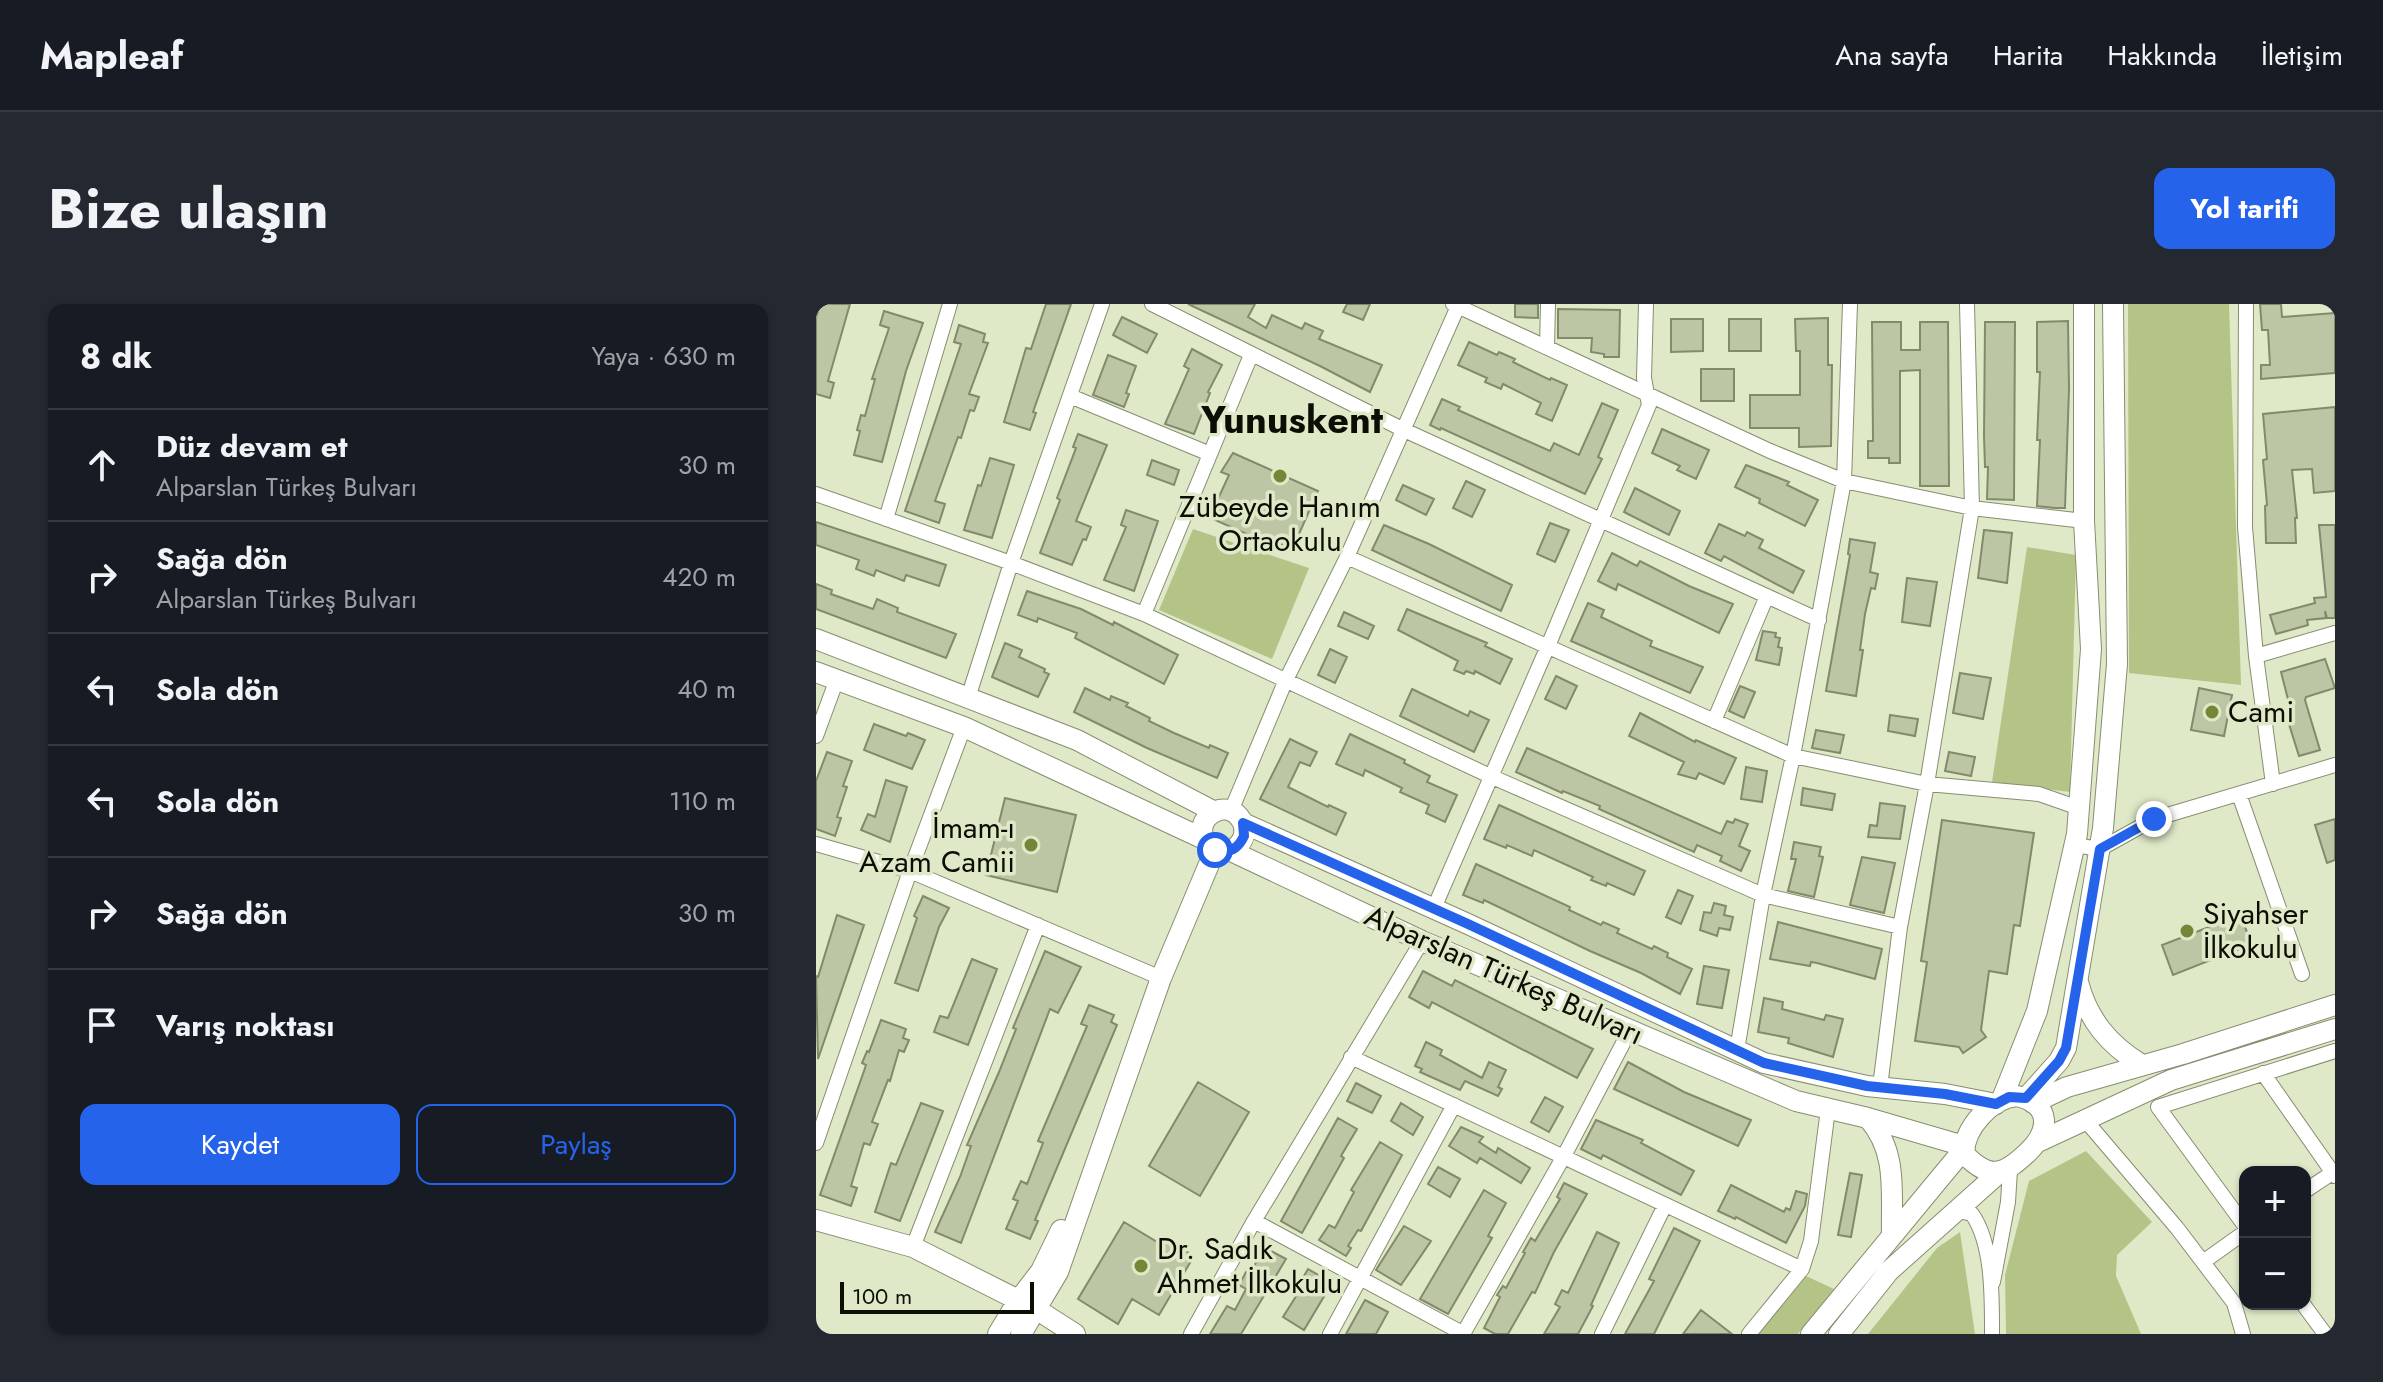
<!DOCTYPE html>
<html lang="tr">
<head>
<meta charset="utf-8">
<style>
  :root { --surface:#171b24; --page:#242831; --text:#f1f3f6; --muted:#9ea1a6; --line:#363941; --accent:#2563eb }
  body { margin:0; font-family:Jost,sans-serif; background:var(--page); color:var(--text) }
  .controls { position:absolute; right:24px; bottom:24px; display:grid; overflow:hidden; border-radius:16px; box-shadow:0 2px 6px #0004 }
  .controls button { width:72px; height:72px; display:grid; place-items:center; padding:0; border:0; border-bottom:2px solid var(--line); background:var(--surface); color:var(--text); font:40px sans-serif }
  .scale { position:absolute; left:24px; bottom:20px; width:194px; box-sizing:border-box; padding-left:8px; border:4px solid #0b0e04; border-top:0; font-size:22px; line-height:28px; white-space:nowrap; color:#0b0e04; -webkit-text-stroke:6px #dfe9c8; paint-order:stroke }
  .stop { position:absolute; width:24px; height:24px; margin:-18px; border:6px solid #2563eb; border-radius:50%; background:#fff }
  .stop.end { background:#2563eb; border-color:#fff; box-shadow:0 2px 8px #0008 }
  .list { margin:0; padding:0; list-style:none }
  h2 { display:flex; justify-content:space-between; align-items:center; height:104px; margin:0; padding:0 32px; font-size:34px }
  h2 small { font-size:26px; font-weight:400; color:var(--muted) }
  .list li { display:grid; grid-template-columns:52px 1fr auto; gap:24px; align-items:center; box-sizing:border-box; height:112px; padding:0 32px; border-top:2px solid var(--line) }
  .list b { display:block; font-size:30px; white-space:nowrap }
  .list p { margin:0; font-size:26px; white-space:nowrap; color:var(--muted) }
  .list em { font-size:26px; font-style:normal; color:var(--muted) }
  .actions { display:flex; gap:16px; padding:24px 32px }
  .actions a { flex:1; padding:18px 0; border:2px solid var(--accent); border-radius:16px; text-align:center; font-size:28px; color:var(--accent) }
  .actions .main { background:var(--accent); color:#fff }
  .icon { flex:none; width:44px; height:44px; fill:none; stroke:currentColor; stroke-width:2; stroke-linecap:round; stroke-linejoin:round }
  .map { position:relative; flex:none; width:1519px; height:1030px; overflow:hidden; border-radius:16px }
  header { display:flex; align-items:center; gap:48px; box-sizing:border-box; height:112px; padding:0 40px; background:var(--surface); border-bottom:2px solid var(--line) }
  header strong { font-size:38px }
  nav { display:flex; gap:44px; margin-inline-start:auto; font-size:28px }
  .intro { display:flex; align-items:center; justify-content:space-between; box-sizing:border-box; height:192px; padding:0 48px }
  h1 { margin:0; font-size:56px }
  .button { padding:20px 36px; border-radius:16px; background:var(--accent); color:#fff; font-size:28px; font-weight:700 }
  main { display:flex; gap:48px; padding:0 48px }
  aside { flex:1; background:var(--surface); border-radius:16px; box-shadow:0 2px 6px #0004 }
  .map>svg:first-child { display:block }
  .green { fill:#b4c487 }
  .building { fill:#bcc5a4; stroke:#828a6c; stroke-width:2 }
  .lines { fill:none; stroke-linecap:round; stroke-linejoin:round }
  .street-casing { stroke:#868e6f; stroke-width:16 }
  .secondary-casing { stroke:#868e6f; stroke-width:22 }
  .street { stroke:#fff; stroke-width:14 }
  .secondary { stroke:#fff; stroke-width:20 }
  .route { stroke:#2563eb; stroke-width:10 }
  .poi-dot { fill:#758737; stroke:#dfe9c8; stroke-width:3 }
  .labels { text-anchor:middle; stroke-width:7; stroke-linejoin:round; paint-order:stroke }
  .poi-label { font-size:30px; fill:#0b0e04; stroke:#dfe9c8; text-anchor:start }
  .street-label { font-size:30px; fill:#0b0e04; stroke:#dfe9c8 }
  .district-label { font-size:38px; font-weight:bold; fill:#0b0e04; stroke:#dfe9c8 }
</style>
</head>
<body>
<header>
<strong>Mapleaf</strong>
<nav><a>Ana sayfa</a><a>Harita</a><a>Hakkında</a><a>İletişim</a></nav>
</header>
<div class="intro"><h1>Bize ulaşın</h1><a class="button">Yol tarifi</a></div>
<main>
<aside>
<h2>8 dk<small>Yaya · 630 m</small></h2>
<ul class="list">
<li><svg class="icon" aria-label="ahead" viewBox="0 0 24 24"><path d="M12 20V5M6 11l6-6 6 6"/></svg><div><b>Düz devam et</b><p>Alparslan Türkeş Bulvarı</p></div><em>30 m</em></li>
<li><svg class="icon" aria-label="right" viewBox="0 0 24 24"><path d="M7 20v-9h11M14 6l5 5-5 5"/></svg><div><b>Sağa dön</b><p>Alparslan Türkeş Bulvarı</p></div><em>420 m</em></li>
<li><svg class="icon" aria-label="left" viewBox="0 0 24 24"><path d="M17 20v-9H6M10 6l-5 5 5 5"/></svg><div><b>Sola dön</b></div><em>40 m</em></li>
<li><svg class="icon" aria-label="left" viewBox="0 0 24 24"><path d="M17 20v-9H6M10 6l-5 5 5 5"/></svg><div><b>Sola dön</b></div><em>110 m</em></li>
<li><svg class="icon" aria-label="right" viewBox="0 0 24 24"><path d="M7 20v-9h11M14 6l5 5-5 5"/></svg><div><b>Sağa dön</b></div><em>30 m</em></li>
<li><svg class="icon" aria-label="arrive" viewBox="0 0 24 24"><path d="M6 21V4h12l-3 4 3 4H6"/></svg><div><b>Varış noktası</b></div></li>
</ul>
<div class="actions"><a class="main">Kaydet</a><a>Paylaş</a></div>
</aside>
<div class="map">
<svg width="1519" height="1030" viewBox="0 0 1519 1030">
  <rect width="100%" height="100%" fill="#dfe9c8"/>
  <!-- green -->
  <path class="green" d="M1312,0H1413L1425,381L1313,369Z
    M377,225L493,264L456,355L343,306Z
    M1211,243L1260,251L1254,488L1176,478Z
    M1270,847L1336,918L1301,951L1300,972L1325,1030H1190L1189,971L1213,877Z
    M1144,928L1159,1030H1052L1121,944Z
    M990,972L1018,985L982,1030H942Z"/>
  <!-- building -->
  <path class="building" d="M4,0H34L12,77L18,79L14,94L0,90V14Z
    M230,0H255L217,108L220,109L214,126L188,118L210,44L215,45Z
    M372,0H439L432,13L450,24L456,11L486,25L489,19L507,27L503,35L566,61L554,88L504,62Z
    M531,0H554L547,16L527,8Z
    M699,0H722V14L699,13Z
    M1444,0H1465L1466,13L1519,9V69L1445,75V61H1454L1452,26H1446Z
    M742,5L804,6L803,53H788V50L775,48L776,34H742Z
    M68,7L107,19L90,67L66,158L38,151L44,127L41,126L45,111L49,112L59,75H56L73,24L64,21Z
    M306,13L341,30L331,49L297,31Z
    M1012,14V61H1016L1015,142L983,143V124H934V91H984V47H980L979,15Z
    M855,15H887V47L855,48Z
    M913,15H945V47H913Z
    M1252,17L1253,85L1249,204H1239L1221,202L1224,136H1221L1224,68H1221V18Z
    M1056,18H1085V46H1104V18H1132L1133,182H1104V66L1084,67V159H1073V154H1052V137H1057Z
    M1169,18H1199L1198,196L1171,195L1172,163H1169L1168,132Z
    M143,21L169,30L167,38L172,39L153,90L163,93L158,107L154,106L145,134L142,133L119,197L129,200L123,219L89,207L145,40L138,38Z
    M653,38L681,51L683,48L699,55L697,58L734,76L735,74L751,81L736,117L720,110L725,99L687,80L685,85L669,78L671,74L642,61Z
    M376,45L406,61L392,88L394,89L378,130L349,120L373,65L368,62Z
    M292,51L320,62L310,89L313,90L308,103L277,91Z
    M885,65H918V97H885Z
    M626,95L644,103L642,106L734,147L738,139L763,151L786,99L802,106L782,153L786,155L769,190L625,124L624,126L614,121Z
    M1519,103V187L1498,189L1496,165L1476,166L1481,214H1479L1480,239H1450L1449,202L1451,201L1447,156L1451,155L1447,110Z
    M846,125L893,146L880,175L861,166L864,162L836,149Z
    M262,130L291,141L260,217L275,223L270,236L267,235L256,261L224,249L244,196L241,194L260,144L257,143Z
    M417,149L502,187L476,246L464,240L462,244L388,211L395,195L401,197L413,171L405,168Z
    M174,154L198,161L176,234L148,226L162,181L165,182Z
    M336,156L363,166L358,181L331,171Z
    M930,161L973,178L971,181L1002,196L989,222L943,199L944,195L919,183Z
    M650,177L669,186L656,213L637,204Z
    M587,181L618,195L610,211L580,196Z
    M819,184L864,207L853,231L808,208Z
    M310,206L342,217L318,287L288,276L310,223L305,221Z
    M0,218L130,261L123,282L90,271L88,277L60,266L58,272L40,265L43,256L0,241Z
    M734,219L753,226L739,258L721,250Z
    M903,220L929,232L931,228L947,236L943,244L988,267L977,289L908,252L905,257L889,249Z
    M568,221L613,240L696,281L685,307L556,246Z
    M1503,221H1519V314H1511L1509,307L1510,314L1491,316L1492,321L1460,330L1454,311L1499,299L1498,294L1510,293Z
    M1168,226L1196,229L1191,279L1162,274Z
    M1034,235L1059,239L1054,268L1062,270L1059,285L1055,284L1049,310L1044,346H1047L1040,392L1010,387L1034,251L1032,250Z
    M796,249L821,262L824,257L873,282L917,300L903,329L802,280L800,286L782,277Z
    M1091,274L1121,278L1114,322L1086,318Z
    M0,280L16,286L15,290L57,305L61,295L82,304L81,308L140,330L130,354L0,305Z
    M211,287L265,305L297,321L298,318L362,351L348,380L259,334L261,329L222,314L221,318L202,311Z
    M772,299L788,306L785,313L836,337L834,342L887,363L874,389L755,337Z
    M591,305L671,339L669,342L696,355L684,380L659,367L658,370L650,367L648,370L638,366L642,357L582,326Z
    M528,308L558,322L552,335L522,322Z
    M947,327L960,329L959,333L964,334L962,343L966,344L963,361L940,356Z
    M189,339L206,346L203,353L229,365L228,368L233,370L222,393L176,373Z
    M514,345L531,353L519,379L502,371Z
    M1509,355L1519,384L1490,393L1489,396L1504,446L1483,452L1472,417L1477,415L1465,368Z
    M1144,369L1175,374L1167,415L1137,409Z
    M740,372L761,382L750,405L729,395Z
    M924,382L939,388L928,414L913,407Z
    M269,384L294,396L295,392L312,399L310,402L334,414L333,417L358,429L393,444L394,441L412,449L401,474L331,444L258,408Z
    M1383,384L1416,391L1408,432L1375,426Z
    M596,385L652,412L654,407L673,416L658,448L584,412Z
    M824,409L879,438L880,436L920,454L908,480L883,469L880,475L862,470L868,458L813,432Z
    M1074,411L1102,415L1099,432L1072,427Z
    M58,420L90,432L92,429L109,436L96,465L48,446Z
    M1000,426L1028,431L1024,449L996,444Z
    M534,430L589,456L588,459L614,472L611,478L641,491L629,518L610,509L613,501L584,488L586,484L549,466L547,472L520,460Z
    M474,435L501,448L494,462L484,458L472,483L512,503L513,501L530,509L520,531L444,495Z
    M711,444L905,530L911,517L917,519L919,515L932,520L923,542L934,547L925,567L904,557L906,552L881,541L878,548L783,505L784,502L747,487L746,489L700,468Z
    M11,448L36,457L27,482L31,483L21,513L25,514L19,532L0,525V477Z
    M1133,448L1159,453L1155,472L1129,467Z
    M930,463L951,467L946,498L925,495Z
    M70,476L91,483L74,538L45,526L52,510L59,513Z
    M987,484L1019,490L1016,506L985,501Z
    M189,494L260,511L241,588L170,571Z
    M1064,499L1089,502L1084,535L1052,533L1054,521L1061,522Z
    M683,501L829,567L818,591L791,579L790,582L775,576L777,573L718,546L716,552L691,541L690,544L668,535Z
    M1519,515V556L1511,559L1499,521Z
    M1126,516L1218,529L1204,622L1198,621L1191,670L1173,667L1165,726L1170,733L1147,749L1143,743L1099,737L1111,658L1105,657Z
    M978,538L1005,543L1003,552L1007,553L998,593L972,587L980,555H975Z
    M1046,553L1079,559L1068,609L1034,601Z
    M660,560L754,603L753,606L785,621L787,618L803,625L801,629L836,645L838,642L852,649L851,653L876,665L864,690L825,669L774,647L668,596L667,599L647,591Z
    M862,586L877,592L865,620L850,613Z
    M107,592L133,604L123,623L102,687L79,679L101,614L98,612Z
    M898,599L910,602L908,611L917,613L914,626L903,624L901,632L884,626L888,608L895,609Z
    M21,611L48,621L2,755L0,672L2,673Z
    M1424,611L1436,640L1421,646L1418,640L1398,648L1400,654L1357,671L1346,641Z
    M962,618L1066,645L1059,675L1001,659L995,658L994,662L954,655Z
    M229,647L265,663L242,709L234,705L145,939L119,928L144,873L155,842L151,841L183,768L200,725L197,724Z
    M156,655L181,665L152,741L118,728L124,712L132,714Z
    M888,662L913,666L906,704L881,700Z
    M607,667L636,682L639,676L777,745L761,774L616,698L613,704L593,693Z
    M948,694L967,698L966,705L1008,716L1010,711L1027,715L1017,753L972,739L973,734L942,728Z
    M273,701L298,711L295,718L301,721L219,916L222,917L214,935L190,925L202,897L197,895L205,877L211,880L227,839L222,837L271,722L265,720Z
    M65,716L90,725L87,734L93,736L88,748L83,746L74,777L72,776L56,818L62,820L54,841L48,839L35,882L41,884L35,902L4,891L48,767L50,761L46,759L51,747L53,748Z
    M610,738L626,746L624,751L666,774L673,758L690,766L682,783L686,785L682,792L649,777L644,786L604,768L606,765L599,762Z
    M812,758L868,788L935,816L922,842L798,785Z
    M382,778L433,808L384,892L333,862Z
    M540,779L565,792L556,809L531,797Z
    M729,793L747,803L733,828L715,818Z
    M105,799L127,807L84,917L59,908L75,859L80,861Z
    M585,799L607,813L597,831L575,817Z
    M522,814L541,825L525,852L528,854L486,929L465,917Z
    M780,816L827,836L825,839L878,867L865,891L787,851L785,855L765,845Z
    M645,823L667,833L663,838L680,849L682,844L714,864L705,879L664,854L661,859L633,842Z
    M564,838L586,851L545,927L542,926L532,942L535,944L530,952L503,936L513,921L519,924L538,888L535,886Z
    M622,863L644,875L634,893L612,880Z
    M1034,869L1046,871L1035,933L1022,931Z
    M748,879L771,890L738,948L719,989L716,988L692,1030H679L668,1024L684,993L681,991L687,982L690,984L709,949L707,948L715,934L719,937L744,895L741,893Z
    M915,881L968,908L970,904L974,906L980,887L991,890L989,902L970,939L920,913L919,915L902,907Z
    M668,886L690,899L672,932L676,934L632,1010L604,995Z
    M308,918L343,939L346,933L378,952L343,1011L316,995L302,1020L262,995Z
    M588,922L615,937L585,981L560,966Z
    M858,924L884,937L838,1030H809L838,977L833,975Z
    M781,928L803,939L775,1001L777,1002L762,1030H728L744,1003L739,1000L746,986L752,989Z
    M448,943L470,955L425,1030H394L411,1002L419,1006L430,985L423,981L430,968L434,970Z
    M492,965L516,979L488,1026L467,1013L484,986L481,984Z
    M549,996L572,1008L560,1030H530Z
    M885,1006L916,1030H867Z"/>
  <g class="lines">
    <defs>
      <path id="street" d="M336,0L588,126L1003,316
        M637,0L954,147L1028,177L1156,204L1268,217
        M1430,0L1429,223L1440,352
        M731,43L732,0
        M254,92L394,150
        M0,190L195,259L328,310L674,472L947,591L1084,623
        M70,215L134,0
        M531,253L977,452L1111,480L1223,490L1263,504
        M328,310L435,51
        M152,394L195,259L286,0
        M898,417L951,292
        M0,432L21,375
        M1457,480L1440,352L1519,329
        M1423,490L1486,670
        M415,507L469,378L531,253L643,0
        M0,540L94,567L345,674
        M1258,541L1284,545L1338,515L1519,461
        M618,604L732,342L833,101L828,74L830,0
        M921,746L947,591L977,452L1028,177L1034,0
        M535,753L986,965
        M1447,769L1519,872
        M1064,783L1084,623L1111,480L1156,204L1151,0
        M1270,817L1361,924L1418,999L1427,1030
        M0,839L94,567L148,423
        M1489,887L1519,867
        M1139,906L1156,910C1177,940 1176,994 1176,1030
        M438,917L648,1030
        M1429,922L1342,803L1519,747
        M97,943L222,621
        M1387,958L1429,928
        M1177,978L1192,898L1194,866
        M1487,1000L1509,1030
        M375,1030L438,917L606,637
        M514,1030L638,801
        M647,1030L748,852L814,726
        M786,1030L849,901
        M933,1030L986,965L995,937L1012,805"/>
      <path id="secondary" d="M0,335L261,436L399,508
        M0,368L148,423L388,535
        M427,519C431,531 426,540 415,547L399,546C364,523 410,485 427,519L652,620L948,759L1051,782L1129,790L1180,800
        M415,547L606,637L980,797L1052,814L1148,842
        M1262,678C1272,716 1293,741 1326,761
        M1201,792C1236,800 1234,827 1212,848C1187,872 1174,876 1148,850C1148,824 1175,794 1201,792Z
        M1210,794L1243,757L1250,744L1287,524L1301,360L1297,0
        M1186,795L1221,707L1261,530L1275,345L1268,217V0
        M1217,799L1251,783L1367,750L1519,701
        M1052,814C1082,848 1075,887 1076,930
        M1224,837L1355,776L1519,725
        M0,916L97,943L220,1005L259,1030
        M182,1030L202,997L225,967L245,926
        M205,1030L242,968L345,674L399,546
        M995,1030L1148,845
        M1023,1030L1073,967L1185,867"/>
    </defs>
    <!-- street casing -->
    <use href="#street" class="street-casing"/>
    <!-- secondary casing -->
    <use href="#secondary" class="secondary-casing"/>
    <!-- street -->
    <use href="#street" class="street"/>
    <!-- secondary -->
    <use href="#secondary" class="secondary"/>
  </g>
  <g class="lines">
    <!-- route -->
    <path class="route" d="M399,546C413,550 422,545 428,532L427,519L652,620L948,759L1051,782L1129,790L1180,800L1193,793L1210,794L1243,757L1250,744L1284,545L1338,515"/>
  </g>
  <!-- markers -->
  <g class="poi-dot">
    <circle cx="464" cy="172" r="8"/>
    <circle cx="1396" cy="408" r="8"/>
    <circle cx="215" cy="541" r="8"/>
    <circle cx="1371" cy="627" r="8"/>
    <circle cx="325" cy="962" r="8"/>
  </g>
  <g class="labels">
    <!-- poi labels -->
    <g class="poi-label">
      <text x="464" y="213" text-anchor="middle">Zübeyde Hanım<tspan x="464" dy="34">Ortaokulu</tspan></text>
      <text x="1412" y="418">Cami</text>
      <text x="199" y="534" text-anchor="end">İmam-ı<tspan x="199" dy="34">Azam Camii</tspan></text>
      <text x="1387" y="620">Siyahser<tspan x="1387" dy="34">İlkokulu</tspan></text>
      <text x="341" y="955">Dr. Sadık<tspan x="341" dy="34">Ahmet İlkokulu</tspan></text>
    </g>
    <!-- street labels -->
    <g class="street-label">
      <text transform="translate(688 671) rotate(24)" y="10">Alparslan Türkeş Bulvarı</text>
    </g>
    <!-- district labels -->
    <g class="district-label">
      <text x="476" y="129">Yunuskent</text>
    </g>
  </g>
</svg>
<div class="controls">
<button>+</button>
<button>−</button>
</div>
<div class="scale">100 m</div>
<div class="stop" style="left:399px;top:546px"></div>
<div class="stop end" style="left:1338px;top:515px"></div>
</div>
</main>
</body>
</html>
